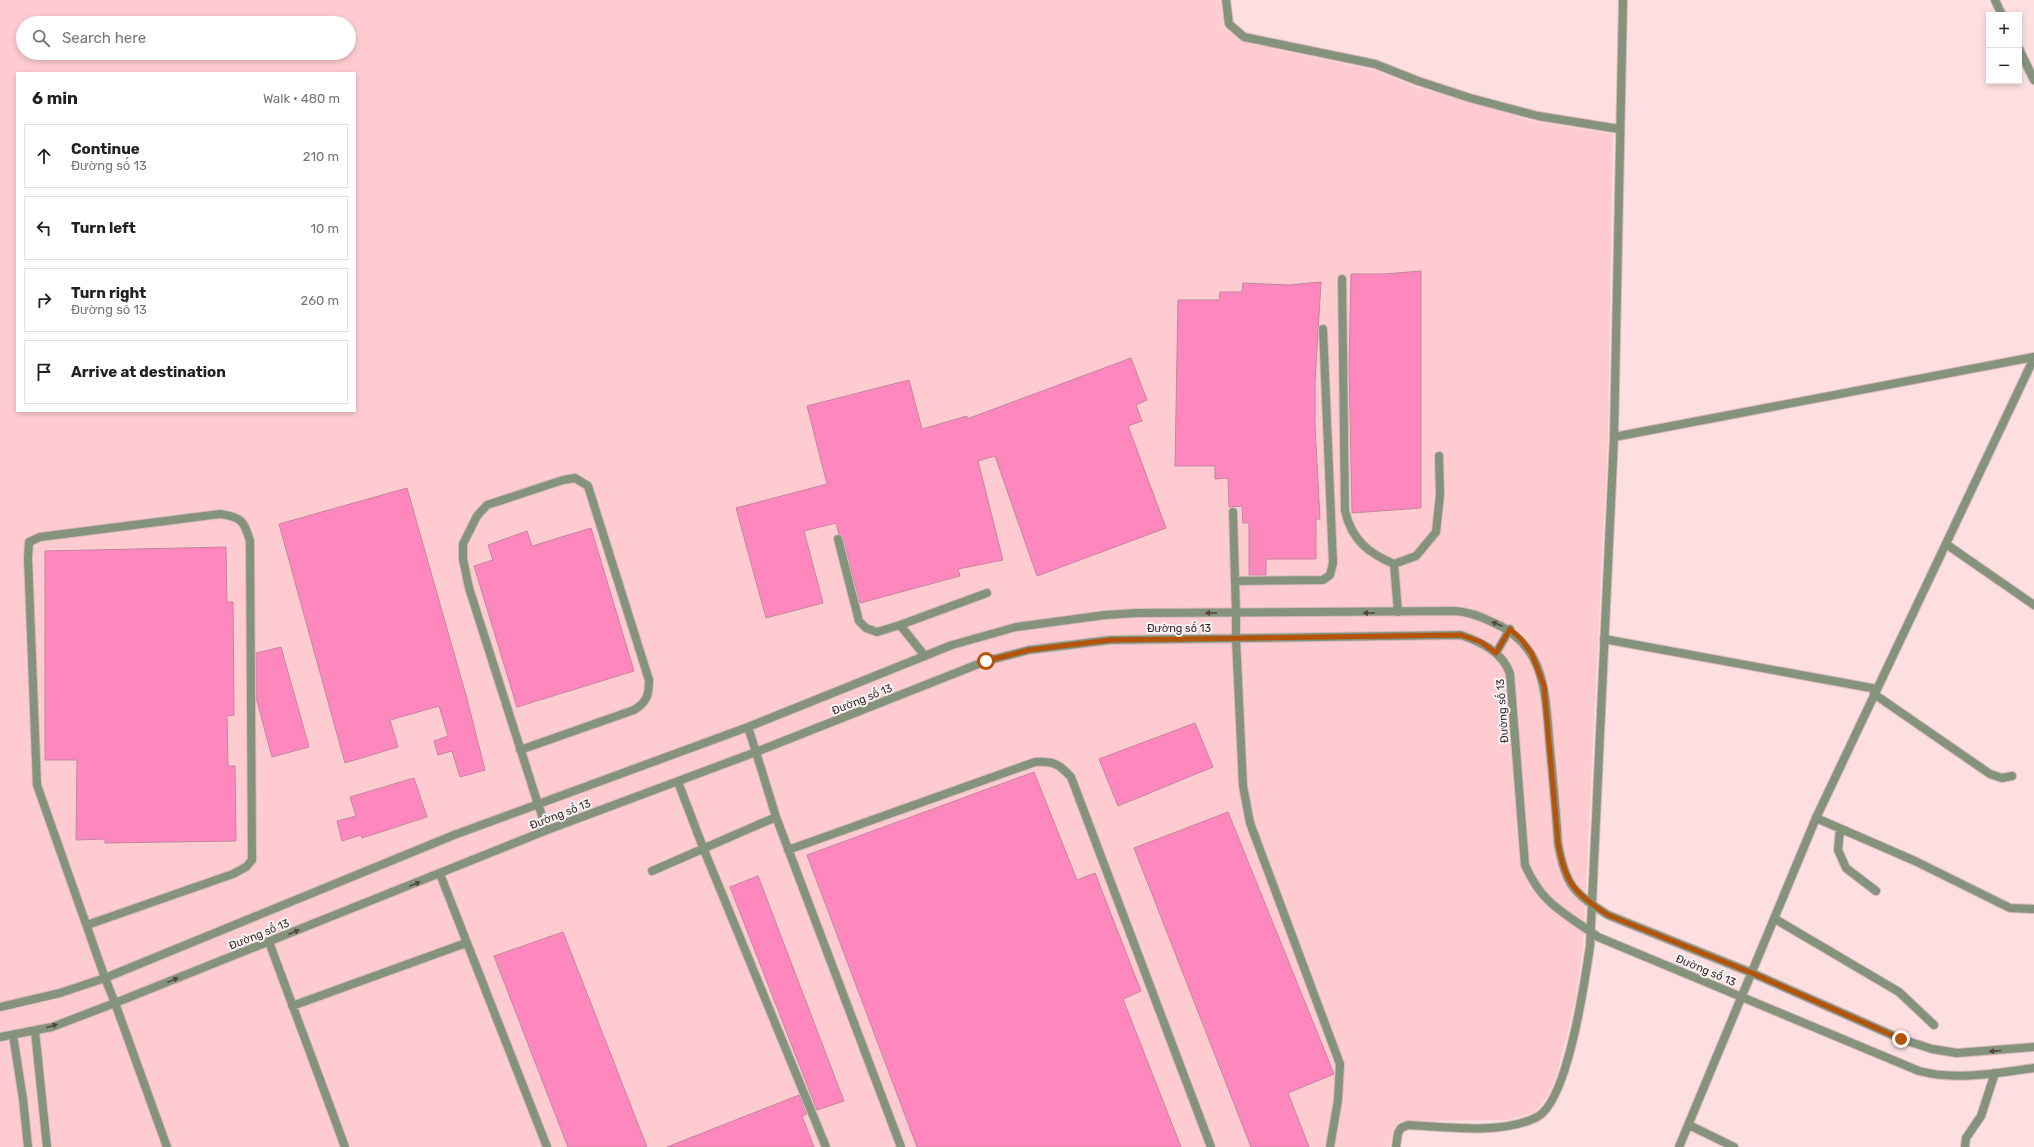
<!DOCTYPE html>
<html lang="en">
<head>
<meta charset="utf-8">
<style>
  :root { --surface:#fff; --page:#f2f2f2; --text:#222; --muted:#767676; --line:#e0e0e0 }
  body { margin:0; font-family:Rubik,sans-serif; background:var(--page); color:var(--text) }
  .controls { position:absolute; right:12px; top:12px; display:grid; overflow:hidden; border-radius:0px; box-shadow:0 2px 6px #0003 }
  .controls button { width:36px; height:36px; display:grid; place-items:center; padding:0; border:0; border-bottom:1px solid var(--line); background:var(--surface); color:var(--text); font:20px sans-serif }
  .stop { position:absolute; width:12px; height:12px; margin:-9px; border:3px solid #b45309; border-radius:50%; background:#fff }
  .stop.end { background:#b45309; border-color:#fff; box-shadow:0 1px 4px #0008 }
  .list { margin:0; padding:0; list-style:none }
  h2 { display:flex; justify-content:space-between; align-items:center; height:52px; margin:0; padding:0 16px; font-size:17px }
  h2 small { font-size:13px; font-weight:400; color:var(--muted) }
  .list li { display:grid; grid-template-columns:26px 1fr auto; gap:12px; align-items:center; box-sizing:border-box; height:64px; margin:0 8px 8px; padding:0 8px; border:1px solid var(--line); border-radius:0px }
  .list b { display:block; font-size:15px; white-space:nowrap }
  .list p { margin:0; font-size:13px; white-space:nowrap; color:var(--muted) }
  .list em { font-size:13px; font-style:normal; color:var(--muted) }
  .icon { flex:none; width:22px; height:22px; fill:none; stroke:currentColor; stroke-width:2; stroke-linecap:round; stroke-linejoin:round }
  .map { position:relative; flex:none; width:2034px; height:1147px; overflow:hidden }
  .search { position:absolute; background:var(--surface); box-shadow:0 2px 6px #0003; left:16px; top:16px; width:340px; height:44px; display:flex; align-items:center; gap:10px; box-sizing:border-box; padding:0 14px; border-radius:22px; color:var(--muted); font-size:15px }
  .panel { position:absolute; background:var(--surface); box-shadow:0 2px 6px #0003; left:16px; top:72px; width:340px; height:340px; border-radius:0px }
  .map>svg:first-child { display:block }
  .built { fill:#feccd0; fill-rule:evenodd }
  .building { fill:#fe88be; stroke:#c4859f }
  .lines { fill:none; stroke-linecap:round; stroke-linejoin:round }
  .lane-casing { stroke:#d7b9bc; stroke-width:10 }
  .street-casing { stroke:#d7b9bc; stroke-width:10 }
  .lane { stroke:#85937c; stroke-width:8 }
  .street { stroke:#85937c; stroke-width:8 }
  .oneway { fill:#554540 }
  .route { stroke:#b45309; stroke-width:5 }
  .labels { text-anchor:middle; stroke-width:4; stroke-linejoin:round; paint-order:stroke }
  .street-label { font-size:11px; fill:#402427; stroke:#f4f4f4 }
</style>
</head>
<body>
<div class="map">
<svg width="2034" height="1147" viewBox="0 0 2034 1147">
  <rect width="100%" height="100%" fill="#fddee1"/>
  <!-- built -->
  <path class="built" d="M0,0H1220L1224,27L1242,42L1374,70L1416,87L1537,122L1613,134L1608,439L1583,947L1576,999L1557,1075L1549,1095L1535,1112L1508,1120L1404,1121L1398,1123L1393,1131L1390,1147H0ZM23,23H349V53H23ZM17,73H355V411H17Z"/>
  <!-- building -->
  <path class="building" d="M1421,271V508L1352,513L1349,366L1351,274H1384Z
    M1321,282L1315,382V425L1320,519H1316V559H1266V575H1249V523H1243L1242,506L1229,507L1228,478L1215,479V466H1175L1178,300H1219L1220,292H1242L1243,283L1288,285Z
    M1131,358L1147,400L1136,405L1142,421L1128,426L1166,528L1037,576L995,456L978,461L1003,560L958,569L960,576L860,603L843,538L839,534L836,523L804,531L823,603L766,618L736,508L827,484L807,406L909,380L922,429L967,416V419Z
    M407,488L467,699L485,770L460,777L452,751L438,755L434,741L448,736L439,706L390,720L398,747L345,763L279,524Z
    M591,528L634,671L517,707L474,566L493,560L488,545L527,531L532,546Z
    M226,547L227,602H233L234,715L227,716L228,766H235L236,841L105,843V839L76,840L77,760H45V551Z
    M281,647L309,747L272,757L256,697V653Z
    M1195,723L1213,767L1118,806L1099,759Z
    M1034,772L1077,880L1095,873L1141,991L1123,999L1181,1147H917L807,855Z
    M414,778L427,817L362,838L361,835L342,841L337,821L356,816L350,797Z
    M1228,812L1334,1074L1288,1093L1309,1147H1251L1134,848Z
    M758,876L844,1101L817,1110L730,887Z
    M563,932L647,1147H568L494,956Z
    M799,1095L807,1114L802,1116L814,1147H667Z"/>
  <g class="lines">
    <defs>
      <path id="lane" d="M1342,279L1345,511C1352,540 1368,553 1394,564L1416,556L1436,532L1440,495L1439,456
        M1233,512L1236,613
        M838,539L859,621L866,628L877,632L900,625L987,593
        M1394,564L1398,612
        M1235,581L1323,580L1330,575L1333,563L1323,329
        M900,625L925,656
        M1236,639L1243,786L1250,823L1340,1064L1338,1100L1330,1147
        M1874,694L1990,774L2002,778L2012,776
        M520,750L634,710C647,702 649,695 649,680L588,486L575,478L563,480L487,505L477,516L463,544V559L469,588L538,804
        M756,752L776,817L901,1147
        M678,782L704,850L826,1147
        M1816,818L1915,861L2010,908L2034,909
        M1840,829L1838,850L1846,868L1876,891
        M788,850L1035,762C1054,761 1059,764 1071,777L1211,1147
        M652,871L776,817
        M440,874L547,1147
        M87,925L233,874L246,867L252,860L250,541C244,521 242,517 220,514L40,537L29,542L28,558L37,785L105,978
        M269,942L345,1147
        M115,1003L167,1147
        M292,1006L466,943
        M35,1031L47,1147
        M13,1035L23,1099L28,1147
        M1965,1147L1966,1138L1981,1116L1995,1073"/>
      <path id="street" d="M1226,0L1229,24L1244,37L1375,64L1418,81L1470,98L1538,116L1619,129
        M1995,0L2002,15
        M2019,49L2034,80
        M1614,437L2034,357
        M1946,544L2034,605
        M1236,613V639
        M1604,639L1877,689
        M1496,653L1510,629
        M748,727L756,752
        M538,804L547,830
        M1775,919L1899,992L1934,1025
        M105,978L115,1003
        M0,1007L60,993L105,978L454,835L748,727L952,645L1016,627L1105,615L1136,613L1455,611C1469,612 1480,616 1492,622C1548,645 1545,697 1550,749C1553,780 1556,811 1558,843C1565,884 1573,893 1608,915L1752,973L1901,1039L1932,1049L1957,1053L2034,1047
        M0,1037L52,1027L115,1003L547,830L756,752L986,661L1029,650L1110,640L1461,635C1481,642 1503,652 1510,674L1525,865C1543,906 1564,912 1598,937L1919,1071C1956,1081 1996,1073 2034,1068
        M1689,1125L1734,1147
        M1396,1147L1398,1133L1401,1128L1408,1125C1447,1127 1502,1135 1537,1117C1568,1101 1585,980 1590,946L1614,437L1623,0
        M1679,1147L1816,818L2034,358"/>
    </defs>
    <!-- lane casing -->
    <use href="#lane" class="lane-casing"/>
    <!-- street casing -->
    <use href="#street" class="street-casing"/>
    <!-- lane -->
    <use href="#lane" class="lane"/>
    <!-- street -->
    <use href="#street" class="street"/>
  </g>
  <!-- one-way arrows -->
  <defs><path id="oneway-solid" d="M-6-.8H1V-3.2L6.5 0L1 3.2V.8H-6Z"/></defs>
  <g class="oneway">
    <use href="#oneway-solid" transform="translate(1211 613) rotate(180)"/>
    <use href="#oneway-solid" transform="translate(1369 613) rotate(180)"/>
    <use href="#oneway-solid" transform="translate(1497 624) rotate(-157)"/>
    <use href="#oneway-solid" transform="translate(415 884) rotate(-22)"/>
    <use href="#oneway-solid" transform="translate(294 932) rotate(-22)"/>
    <use href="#oneway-solid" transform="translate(173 980) rotate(-22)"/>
    <use href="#oneway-solid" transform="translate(52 1026) rotate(-17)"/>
    <use href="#oneway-solid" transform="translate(1995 1051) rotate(175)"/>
  </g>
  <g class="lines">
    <!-- route -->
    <path class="route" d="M986,661L1029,650L1110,640L1461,635L1481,642L1496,653L1510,629L1521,639L1532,654L1544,686L1558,843C1565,883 1574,893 1608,915L1752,973L1901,1039"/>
  </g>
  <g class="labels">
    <!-- street labels -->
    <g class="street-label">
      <text x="1179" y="632">Đường số 13</text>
      <text transform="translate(862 699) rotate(-22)" y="4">Đường số 13</text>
      <text transform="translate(1502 711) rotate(-94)" y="4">Đường số 13</text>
      <text transform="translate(560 814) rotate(-21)" y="4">Đường số 13</text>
      <text transform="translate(259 934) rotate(-22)" y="4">Đường số 13</text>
      <text transform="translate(1706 970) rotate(23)" y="4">Đường số 13</text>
    </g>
  </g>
</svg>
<div class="controls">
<button>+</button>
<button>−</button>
</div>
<div class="stop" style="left:986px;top:661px"></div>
<div class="stop end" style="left:1901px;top:1039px"></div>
<div class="search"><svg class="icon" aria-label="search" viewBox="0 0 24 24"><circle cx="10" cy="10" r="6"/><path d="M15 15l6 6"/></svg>Search here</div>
<section class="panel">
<h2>6 min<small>Walk · 480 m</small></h2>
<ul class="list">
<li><svg class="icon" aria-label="ahead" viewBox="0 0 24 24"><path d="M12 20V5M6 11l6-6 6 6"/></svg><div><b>Continue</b><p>Đường số 13</p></div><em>210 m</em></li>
<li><svg class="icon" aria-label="left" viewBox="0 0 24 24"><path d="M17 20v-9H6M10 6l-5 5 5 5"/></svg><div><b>Turn left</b></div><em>10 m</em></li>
<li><svg class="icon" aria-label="right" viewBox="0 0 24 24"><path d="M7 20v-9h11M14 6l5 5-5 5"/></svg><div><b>Turn right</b><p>Đường số 13</p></div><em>260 m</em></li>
<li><svg class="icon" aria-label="arrive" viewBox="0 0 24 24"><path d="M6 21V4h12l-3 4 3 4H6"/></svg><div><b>Arrive at destination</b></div></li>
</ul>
</section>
</div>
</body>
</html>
